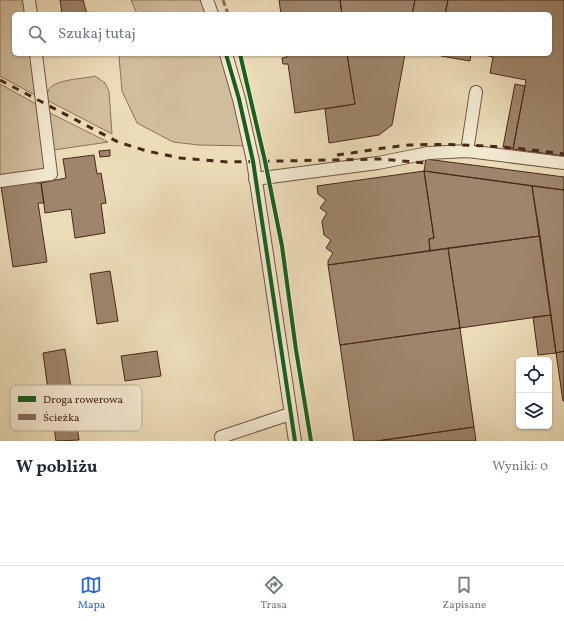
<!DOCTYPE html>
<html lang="pl">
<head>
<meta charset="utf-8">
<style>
  :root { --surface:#fff; --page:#f6f6f7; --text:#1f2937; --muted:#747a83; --line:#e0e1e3; --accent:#2563eb }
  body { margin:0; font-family:Vollkorn,serif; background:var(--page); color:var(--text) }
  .controls { position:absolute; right:12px; bottom:12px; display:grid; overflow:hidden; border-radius:6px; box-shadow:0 1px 3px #0004 }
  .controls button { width:36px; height:36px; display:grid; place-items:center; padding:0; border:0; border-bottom:1px solid var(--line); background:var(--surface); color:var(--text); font:20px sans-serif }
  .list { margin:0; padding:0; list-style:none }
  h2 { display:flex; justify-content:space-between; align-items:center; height:52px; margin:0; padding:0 16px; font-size:17px }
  h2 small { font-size:13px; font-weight:400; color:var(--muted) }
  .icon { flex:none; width:22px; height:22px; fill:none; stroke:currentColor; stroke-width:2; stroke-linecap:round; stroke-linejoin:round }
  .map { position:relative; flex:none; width:564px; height:441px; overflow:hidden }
  .search { position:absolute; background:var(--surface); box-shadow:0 1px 3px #0004; left:12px; right:12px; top:12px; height:44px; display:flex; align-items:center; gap:10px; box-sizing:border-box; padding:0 14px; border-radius:6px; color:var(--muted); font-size:15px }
  .sheet { height:124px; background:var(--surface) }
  nav { display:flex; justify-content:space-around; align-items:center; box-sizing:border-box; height:56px; border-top:1px solid var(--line); background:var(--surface); font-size:11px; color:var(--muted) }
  nav a { display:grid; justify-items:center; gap:2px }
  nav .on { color:var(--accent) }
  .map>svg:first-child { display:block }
  .green { fill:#d0bd9c; stroke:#8d725a }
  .building { fill:#9e856b; stroke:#4a2819 }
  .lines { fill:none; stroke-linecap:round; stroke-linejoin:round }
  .minor-casing { stroke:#725540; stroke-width:14 }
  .minor { stroke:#f2e8d0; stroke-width:12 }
  .rail { stroke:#4a2819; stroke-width:3; stroke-dasharray:7 7; stroke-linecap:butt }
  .quiet { stroke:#8d6e63; stroke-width:3; stroke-dasharray:6 3; stroke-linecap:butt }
  .cycleway-casing { stroke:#f2e8d0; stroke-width:6 }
  .cycleway { stroke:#1b5e20; stroke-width:4 }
  .key { fill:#f2e8d0; stroke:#c0ae99; stroke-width:1 }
  .key-label { font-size:11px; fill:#4a2819 }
</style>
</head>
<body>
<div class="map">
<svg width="564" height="441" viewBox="0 0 564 441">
  <rect width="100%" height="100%" fill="#ebdbb7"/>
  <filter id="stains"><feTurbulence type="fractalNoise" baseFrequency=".005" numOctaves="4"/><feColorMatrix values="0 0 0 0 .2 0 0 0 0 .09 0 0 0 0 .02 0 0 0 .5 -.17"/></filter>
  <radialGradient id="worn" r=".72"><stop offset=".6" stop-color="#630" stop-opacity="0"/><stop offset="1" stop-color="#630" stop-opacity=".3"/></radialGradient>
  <!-- green -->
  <path class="green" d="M0,0H23L25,14H14V54H30L35,95L0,76Z
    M131,0H202L210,14H137Z
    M124,54H226L249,146L199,145L173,142L137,123L122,91L119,57Z
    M95,76L105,83L109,91L112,134L47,100C47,98 47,93 48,91C52,79 84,79 95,76Z
    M0,84L36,104L46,172L0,178Z
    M48,112L108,142L54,150Z"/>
  <!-- building -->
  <path class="building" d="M60,0H83L87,14H62Z
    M279,0H340L342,14H281Z
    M340,0H415L412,14H342Z
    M415,0H448L445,14H412Z
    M448,0H564V156L513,149L526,80L490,73L493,57L480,54H550V14H445Z
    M286,54H347L355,104L295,113L288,64H283L282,58L287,57Z
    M347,54H405L392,125L379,135L329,143L325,109L355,104Z
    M441,54H471L470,61L441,56Z
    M515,84L525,86L513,149L503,147Z
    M110,150V156L100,157L99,151Z
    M94,155L97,174L101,173L106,203L101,204L105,233L75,238L71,209L45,213L41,183L66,178L63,159Z
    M426,159L564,177V190L424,171Z
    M424,171L434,238L429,239L430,251L328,265V261L333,253L326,248L331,240L324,235L322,221L327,213L320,208L326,200L318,194L317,186Z
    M424,171L532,186L540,236L430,251L429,239L434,238Z
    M36,181V183H41L44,203H38L47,262L13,267L1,186Z
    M532,186L564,190V351L556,353Z
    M540,236L551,315L460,328L448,248Z
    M448,248L460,328L340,345L328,265Z
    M110,271L118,321L97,324L90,274Z
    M551,315L556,353L538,355L533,317Z
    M460,328L474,427L376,441H354L340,345Z
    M65,349L72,394L49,397L43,353Z
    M157,351L161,376L125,381L121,356Z
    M564,351V401H563L556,353Z
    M72,396L79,440L56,441L50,399Z
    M474,427L476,441H378Z"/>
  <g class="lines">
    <defs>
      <path id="minor" d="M29,0L31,14
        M207,0L212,14
        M226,54L239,99L253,161L295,441
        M467,151L476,92
        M255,179L378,163L428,153L467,151L564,163
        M0,181L51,174L36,54
        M221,437L290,414"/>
    </defs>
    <!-- minor casing -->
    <use href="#minor" class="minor-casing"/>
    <!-- minor -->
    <use href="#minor" class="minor"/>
    <!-- rail -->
    <path class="rail" d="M0,80L118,142L147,151L180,158L228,162L380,159L425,163
      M337,155C361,152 386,147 410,145C462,143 513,147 564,154"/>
    <!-- quiet -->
    <path class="quiet" d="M223,0L228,14"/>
    <defs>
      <path id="cycleway" d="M226,54L239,99L253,161L295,441
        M240,54L265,161L282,246L296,350L311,441"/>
    </defs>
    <!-- cycleway casing -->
    <use href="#cycleway" class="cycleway-casing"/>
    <!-- cycleway -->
    <use href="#cycleway" class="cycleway"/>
  </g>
  <!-- legend -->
  <rect x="10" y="385" width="132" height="46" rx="6" class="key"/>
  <rect x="18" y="396" width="18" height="6" fill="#1b5e20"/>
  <rect x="18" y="414" width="18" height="6" fill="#8d6e63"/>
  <g class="key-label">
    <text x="43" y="403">Droga rowerowa</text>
    <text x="43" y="421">Ścieżka</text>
  </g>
  <rect width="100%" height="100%" filter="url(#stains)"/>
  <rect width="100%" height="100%" fill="url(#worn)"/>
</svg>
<div class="controls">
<button><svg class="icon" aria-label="locate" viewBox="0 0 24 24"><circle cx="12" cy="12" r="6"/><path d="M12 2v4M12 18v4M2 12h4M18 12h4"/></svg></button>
<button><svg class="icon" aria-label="layers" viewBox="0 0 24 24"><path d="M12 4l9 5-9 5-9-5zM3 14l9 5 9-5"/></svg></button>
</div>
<div class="search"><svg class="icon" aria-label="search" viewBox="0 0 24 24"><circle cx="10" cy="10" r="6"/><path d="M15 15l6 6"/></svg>Szukaj tutaj</div>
</div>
<section class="sheet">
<h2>W pobliżu<small>Wyniki: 0</small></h2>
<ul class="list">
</ul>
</section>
<nav>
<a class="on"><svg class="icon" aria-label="map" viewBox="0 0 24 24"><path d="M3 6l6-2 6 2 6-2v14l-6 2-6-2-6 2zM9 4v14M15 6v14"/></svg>Mapa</a>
<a><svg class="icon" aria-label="directions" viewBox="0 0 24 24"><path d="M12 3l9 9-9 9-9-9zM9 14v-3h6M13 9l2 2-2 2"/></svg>Trasa</a>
<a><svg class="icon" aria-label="saved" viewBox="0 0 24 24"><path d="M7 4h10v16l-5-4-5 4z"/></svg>Zapisane</a>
</nav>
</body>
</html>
